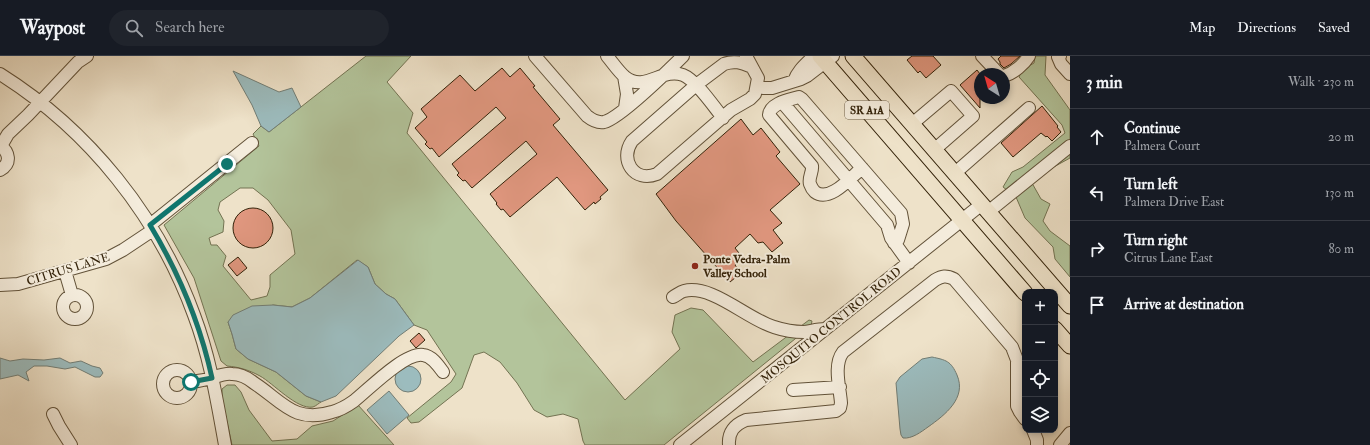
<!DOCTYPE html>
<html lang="en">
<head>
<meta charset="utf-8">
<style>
  :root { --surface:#171b24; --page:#20242c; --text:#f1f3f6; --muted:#9ea1a6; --line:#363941 }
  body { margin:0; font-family:"IM FELL Double Pica",serif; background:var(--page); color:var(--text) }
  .controls { position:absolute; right:12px; bottom:12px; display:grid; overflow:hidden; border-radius:8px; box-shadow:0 2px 6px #0003 }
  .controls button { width:36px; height:36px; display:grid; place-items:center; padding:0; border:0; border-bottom:1px solid var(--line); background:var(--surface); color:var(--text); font:20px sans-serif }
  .compass { position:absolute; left:974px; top:12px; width:36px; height:36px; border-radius:50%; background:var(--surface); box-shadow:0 2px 6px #0003; rotate:323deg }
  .stop { position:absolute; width:12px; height:12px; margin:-9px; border:3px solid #0f766e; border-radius:50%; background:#fff }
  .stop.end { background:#0f766e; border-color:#fff; box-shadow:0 1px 4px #0008 }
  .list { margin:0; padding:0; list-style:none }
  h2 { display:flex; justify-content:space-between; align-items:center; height:52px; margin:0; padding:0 16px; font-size:17px }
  h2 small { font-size:13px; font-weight:400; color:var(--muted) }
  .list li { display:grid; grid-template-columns:26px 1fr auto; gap:12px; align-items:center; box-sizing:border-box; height:56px; padding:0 16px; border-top:1px solid var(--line) }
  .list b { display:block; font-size:15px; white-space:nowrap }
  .list p { margin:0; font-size:13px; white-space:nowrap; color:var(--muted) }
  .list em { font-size:13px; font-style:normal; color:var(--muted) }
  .icon { flex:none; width:22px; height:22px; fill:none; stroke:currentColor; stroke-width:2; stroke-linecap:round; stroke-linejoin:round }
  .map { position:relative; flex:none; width:1070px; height:389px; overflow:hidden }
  header { display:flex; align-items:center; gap:24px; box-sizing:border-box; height:56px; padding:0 20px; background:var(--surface); border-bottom:1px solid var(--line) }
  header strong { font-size:19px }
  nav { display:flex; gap:22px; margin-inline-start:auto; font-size:14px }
  .search { width:280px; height:36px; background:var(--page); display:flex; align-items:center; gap:10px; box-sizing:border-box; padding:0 14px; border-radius:22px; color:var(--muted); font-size:15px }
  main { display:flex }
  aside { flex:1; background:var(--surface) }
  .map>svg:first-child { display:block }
  .green { fill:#b3c49b; stroke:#737352; fill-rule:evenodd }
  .water { fill:#9cbcbe; stroke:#727e76 }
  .building { fill:#e0977f; stroke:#332209 }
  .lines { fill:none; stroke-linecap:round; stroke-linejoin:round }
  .minor-casing { stroke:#625239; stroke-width:14 }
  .major-casing { stroke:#332209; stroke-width:17 }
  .minor { stroke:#f4ecdc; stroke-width:12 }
  .major { stroke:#eee2c9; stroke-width:15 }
  .route { stroke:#0f766e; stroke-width:5 }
  .poi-dot { fill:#8f2418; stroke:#f4ecdc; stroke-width:1.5 }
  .labels { text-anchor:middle; stroke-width:4; stroke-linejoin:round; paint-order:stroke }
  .shield { fill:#f4ecdc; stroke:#6d5f48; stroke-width:1 }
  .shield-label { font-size:11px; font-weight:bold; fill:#332209 }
  .poi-label { font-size:12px; font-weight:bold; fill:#332209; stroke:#f4ecdc; text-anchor:start }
  .street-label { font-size:12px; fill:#332209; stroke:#f4ecdc }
</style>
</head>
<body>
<header>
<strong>Waypost</strong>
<div class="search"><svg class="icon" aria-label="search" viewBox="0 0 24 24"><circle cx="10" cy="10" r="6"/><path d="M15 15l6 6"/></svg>Search here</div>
<nav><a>Map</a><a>Directions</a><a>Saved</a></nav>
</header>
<main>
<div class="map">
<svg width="1070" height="389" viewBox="0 0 1070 389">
  <rect width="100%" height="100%" fill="#eee2c9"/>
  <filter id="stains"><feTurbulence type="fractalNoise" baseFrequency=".005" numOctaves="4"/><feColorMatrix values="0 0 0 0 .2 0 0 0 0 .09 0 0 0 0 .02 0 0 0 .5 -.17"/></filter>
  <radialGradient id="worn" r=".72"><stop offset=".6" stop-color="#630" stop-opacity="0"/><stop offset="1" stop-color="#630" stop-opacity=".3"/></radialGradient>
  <!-- green -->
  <path class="green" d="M366,0H411L387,26L413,57L407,77L625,344L680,293L672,276L675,259L691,252L703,254L753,306L809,264L812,265L811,270L664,389H585L583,385L578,363L563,358L547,361L534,354L517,327L500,306L484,296L474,299L462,332L419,366L411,367L407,362L451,326L456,318L427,274L414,269L395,243L386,238L375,228L368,211L357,204L310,242L292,251L273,249L228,266L232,278L236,293L248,303L276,316L306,340L321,346C319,347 316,350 313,351C297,354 273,327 260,320C249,314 239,311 227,310L221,305L194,222L164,169L259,90L253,78L261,70L269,76ZM240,132H253L268,144L291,174L295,198L270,219V231L267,240L251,244L223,210L226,200L217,189H211L209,182L223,176L224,165L218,154L220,146Z
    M1035,0H1046L1045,19L1070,54V102L1050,113L1028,120L1041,143L1050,148L1043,165L1050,175L1070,190V221L1055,203L1053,191L1025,162L1016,141L1003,131L1012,116L1023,111L1065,77L1062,69L1019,21L1022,14L1034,7Z
    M227,329H235L241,336L249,354L272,385L297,383L312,370L333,365L358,349L394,389H232L222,343V333Z"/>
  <!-- water -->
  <path class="water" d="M233,15L279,36L292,32L301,51L269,76L261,70L252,49Z
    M358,204L368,211L375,228L386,238L395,243L414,269L399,280L336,340L321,346L306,340L276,316L248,303L236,293L232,278L228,266L233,259L252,250L273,249L292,251L310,242Z
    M932,301C946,304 951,305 957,319C967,342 945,359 928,371C921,376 912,383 903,382L901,379L900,373L896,327L900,321L922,303Z
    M0,302L10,305L23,303L44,304L60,302L70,307L81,305L92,310L100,312L103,317L100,321H95L75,311L65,313L47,310H34L26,316L29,325L18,319L0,323Z
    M395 323a13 13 0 1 1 26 0a13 13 0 1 1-26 0Z
    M389,335L409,359L387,378L367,354Z"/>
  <!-- building -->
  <path class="building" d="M912,0H933L941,9L926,22L920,15L918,17L907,4Z
    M1001,0H1020L1011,8L1004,12L1000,8V6L998,3Z
    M502,12L510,21L520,12L535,30L533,31L560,63L553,69L608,134L600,141L601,143L595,148L594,146L585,154L557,121L510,161L503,153L501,154L496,148L497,147L490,138L537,98L526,85L472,132L465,124L463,125L457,119L459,117L452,108L506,62L496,51L439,101L432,92L430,93L425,88L427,86L415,72L427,61L421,53L460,19L475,35Z
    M977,14L980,18V52L960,29Z
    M1042,50L1058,70L1057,71L1061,76L1052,85L1047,80L1046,81L1041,77L1013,101L1001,87Z
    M741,63L753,79L761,72L780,96L776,100L800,128L770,154L782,167L773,174L783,187L772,196L763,186L758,187L750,178L735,192L743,202L735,209L741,217L730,226L676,165L656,138Z
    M233 172a20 20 0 1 1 40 0a20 20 0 1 1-40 0Z
    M238,201L247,212L237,220L228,209Z
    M419,277L425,284L416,292L410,285Z"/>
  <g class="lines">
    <defs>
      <path id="minor" d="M535,0L587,60C592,64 598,67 604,66C619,63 670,13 683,0
        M607,0C613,7 618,15 625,21C645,37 662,11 683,19C696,24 714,51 723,62
        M746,0L758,22L755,38L750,43L731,54L657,118C634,127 619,104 632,85L696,29L724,8C735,4 742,7 752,11
        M982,0L999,18
        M1060,0L1058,1L1061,8L1070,18
        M0,18C89,74 158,160 194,259C210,301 217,345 225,389
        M624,20L627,38L625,52
        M1004,20C1014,17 1024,8 1029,0
        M794,25C798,14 806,8 814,0
        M757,31L764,32H772L801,23L807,20L833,0
        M782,46L887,169L891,182L909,207
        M912,68L951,35L973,60L934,94
        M0,89C9,96 12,107 0,114
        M1,90L8,78L28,59L78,6L87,0
        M862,112C851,121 830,147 815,136C813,134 811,131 810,128C808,122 813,116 812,110L769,59C770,47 789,44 799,41L802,43L901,157L903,168L898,184L894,187
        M955,117L1029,52
        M988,156L1070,90
        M150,169L252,87
        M65,215L72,239
        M0,229L18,228L106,203L123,194L153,174
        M63 251a12 12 0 1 1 24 0a12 12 0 1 1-24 0Z
        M673,241C677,239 680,236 684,235C712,228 747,263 774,271C783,274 794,276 804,276C811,275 818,273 825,273
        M163 328a14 14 0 1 1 28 0a14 14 0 1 1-28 0Z
        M191,326C198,325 205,324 212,322C218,320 225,317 232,318C240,318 248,322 254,327C282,345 294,368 332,356C340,354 347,350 354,345C368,334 405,296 423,299C432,300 438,309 443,316
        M793,334L840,331
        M53,358L59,370L71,389
        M1033,374L1037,384V389
        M680,389L982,148
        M729,389C728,376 734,369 746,364L836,355L840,352L841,347C840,332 833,309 843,296L935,224C942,220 946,219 954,223L1012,291L1017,304V350L1020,356L1025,363
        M1060,389L1070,377"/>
      <path id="major" d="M820,0L1025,237
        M853,0L1070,250
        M1055,273L1070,290"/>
    </defs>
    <!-- minor casing -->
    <use href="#minor" class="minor-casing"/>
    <!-- major casing -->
    <use href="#major" class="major-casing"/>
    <!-- minor -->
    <use href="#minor" class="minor"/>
    <!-- major -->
    <use href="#major" class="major"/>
  </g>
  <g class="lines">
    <!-- route -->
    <path class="route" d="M191,326L212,322C200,267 179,217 150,169L227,108"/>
  </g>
  <!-- markers -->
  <circle class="poi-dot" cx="695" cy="210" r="4"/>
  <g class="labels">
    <!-- shield labels -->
    <rect class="shield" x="845" y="45" width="44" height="18" rx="3"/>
    <g class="shield-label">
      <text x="867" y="58">SR A1A</text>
    </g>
    <!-- poi labels -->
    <g class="poi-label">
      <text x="703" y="207">Ponte Vedra-Palm<tspan x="703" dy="14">Valley School</tspan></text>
    </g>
    <!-- street labels -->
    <g class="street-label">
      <text transform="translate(68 213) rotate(-17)" y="4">CITRUS LANE</text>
      <text transform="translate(831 269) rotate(-39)" y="4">MOSQUITO CONTROL ROAD</text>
    </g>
  </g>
  <rect width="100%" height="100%" filter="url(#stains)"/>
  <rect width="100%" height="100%" fill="url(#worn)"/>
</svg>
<div class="controls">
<button>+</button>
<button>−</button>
<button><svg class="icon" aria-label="locate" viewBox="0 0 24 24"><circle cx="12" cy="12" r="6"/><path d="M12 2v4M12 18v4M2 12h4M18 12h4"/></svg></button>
<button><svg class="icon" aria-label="layers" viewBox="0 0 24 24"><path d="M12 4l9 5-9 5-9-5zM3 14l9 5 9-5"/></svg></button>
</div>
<svg class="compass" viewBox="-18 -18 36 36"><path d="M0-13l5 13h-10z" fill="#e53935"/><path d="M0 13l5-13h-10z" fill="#9ea1a6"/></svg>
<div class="stop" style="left:191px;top:326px"></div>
<div class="stop end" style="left:227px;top:108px"></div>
</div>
<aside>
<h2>3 min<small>Walk · 230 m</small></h2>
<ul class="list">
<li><svg class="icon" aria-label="ahead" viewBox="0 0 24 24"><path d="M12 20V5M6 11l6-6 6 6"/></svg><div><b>Continue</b><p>Palmera Court</p></div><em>20 m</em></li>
<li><svg class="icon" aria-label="left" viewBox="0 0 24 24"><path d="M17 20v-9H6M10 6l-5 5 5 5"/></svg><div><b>Turn left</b><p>Palmera Drive East</p></div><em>130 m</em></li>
<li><svg class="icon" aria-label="right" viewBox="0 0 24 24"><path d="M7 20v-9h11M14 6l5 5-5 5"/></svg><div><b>Turn right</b><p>Citrus Lane East</p></div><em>80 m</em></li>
<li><svg class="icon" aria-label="arrive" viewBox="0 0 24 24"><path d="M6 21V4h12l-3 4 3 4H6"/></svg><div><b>Arrive at destination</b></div></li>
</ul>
</aside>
</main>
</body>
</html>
